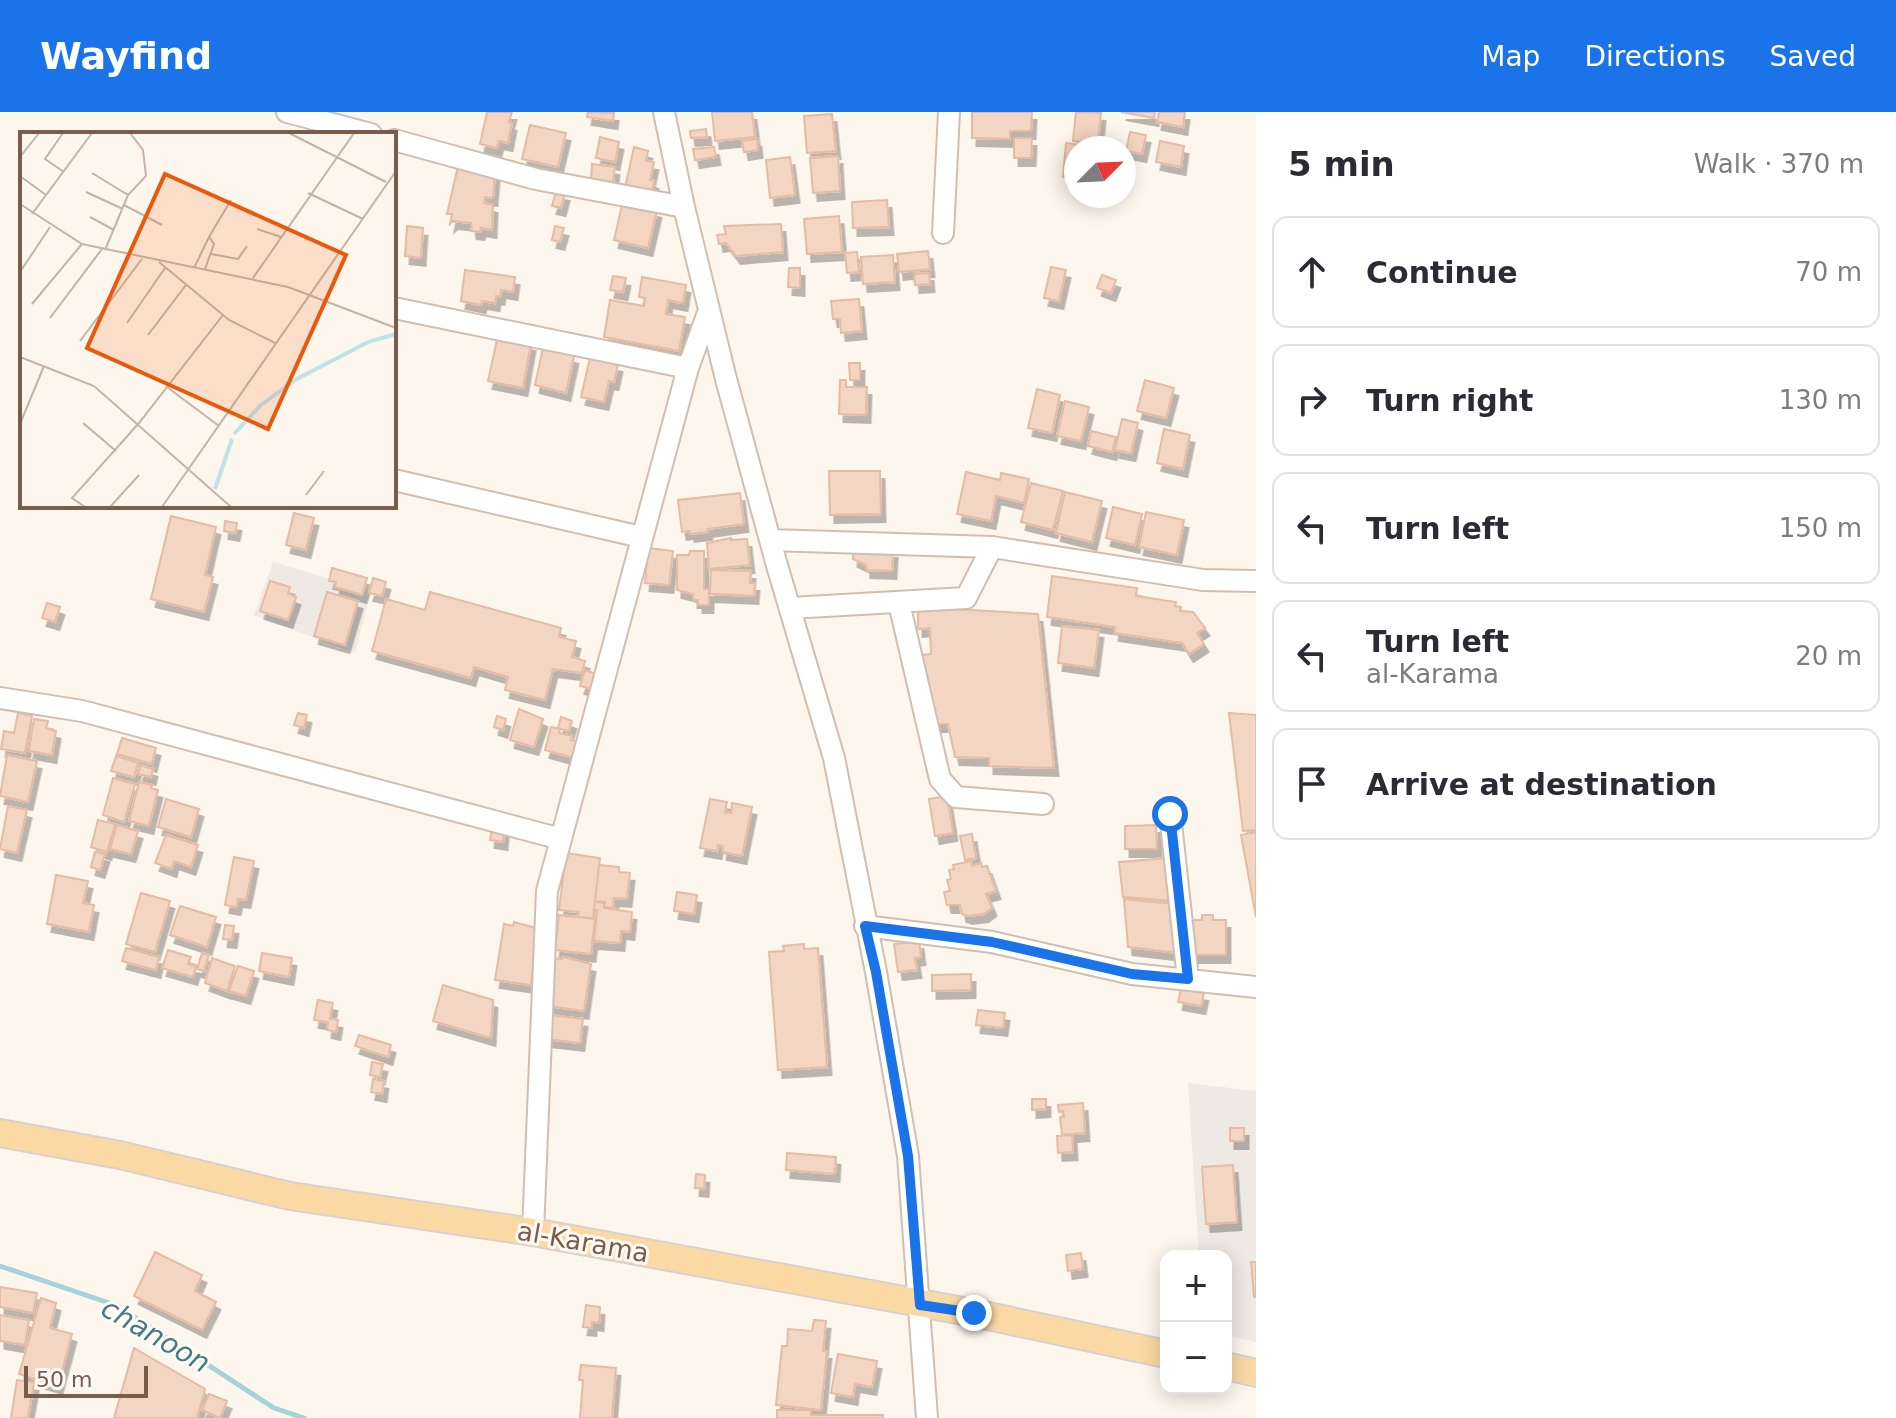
<!DOCTYPE html>
<html lang="en">
<head>
<meta charset="utf-8">
<style>
  :root { --surface:#fff; --page:#f2f2f3; --text:#2b2b33; --muted:#7c7c81; --line:#e1e1e2; --accent:#1a73e8 }
  body { margin:0; font-family:"DejaVu Sans",sans-serif; background:var(--page); color:var(--text) }
  .controls { position:absolute; right:24px; bottom:24px; display:grid; overflow:hidden; border-radius:16px; box-shadow:0 4px 20px #0003 }
  .controls button { width:72px; height:72px; display:grid; place-items:center; padding:0; border:0; border-bottom:2px solid var(--line); background:var(--surface); color:var(--text); font:40px sans-serif }
  .compass { position:absolute; left:1064px; top:24px; width:72px; height:72px; border-radius:50%; background:var(--surface); box-shadow:0 4px 20px #0003; rotate:66deg }
  .scale { position:absolute; left:24px; bottom:20px; width:124px; box-sizing:border-box; padding-left:8px; border:4px solid #7a5c4d; border-top:0; font-size:22px; line-height:28px; white-space:nowrap; color:#7a5c4d; -webkit-text-stroke:6px #fffaf3; paint-order:stroke }
  .stop { position:absolute; width:24px; height:24px; margin:-18px; border:6px solid #1a73e8; border-radius:50%; background:#fff }
  .stop.end { background:#1a73e8; border-color:#fff; box-shadow:0 2px 8px #0008 }
  .list { margin:0; padding:0; list-style:none }
  h2 { display:flex; justify-content:space-between; align-items:center; height:104px; margin:0; padding:0 32px; font-size:34px }
  h2 small { font-size:26px; font-weight:400; color:var(--muted) }
  .list li { display:grid; grid-template-columns:52px 1fr auto; gap:24px; align-items:center; box-sizing:border-box; height:112px; margin:0 16px 16px; padding:0 16px; border:2px solid var(--line); border-radius:16px }
  .list b { display:block; font-size:30px; white-space:nowrap }
  .list p { margin:0; font-size:26px; white-space:nowrap; color:var(--muted) }
  .list em { font-size:26px; font-style:normal; color:var(--muted) }
  .icon { flex:none; width:44px; height:44px; fill:none; stroke:currentColor; stroke-width:2; stroke-linecap:round; stroke-linejoin:round }
  .map { position:relative; flex:none; width:1256px; height:1306px; overflow:hidden }
  header { display:flex; align-items:center; gap:48px; box-sizing:border-box; height:112px; padding:0 40px; background:var(--accent); color:#fff }
  header strong { font-size:38px }
  nav { display:flex; gap:44px; margin-inline-start:auto; font-size:28px }
  main { display:flex }
  aside { flex:1; background:var(--surface) }
  .map>svg:first-child { display:block }
  .industrial { fill:#efe9e4 }
  .lines { fill:none; stroke-linecap:round; stroke-linejoin:round }
  .stream { stroke:#a5d3da; stroke-width:5 }
  .building { fill:#f3d5c3; stroke:#e6bba3; stroke-width:2; filter:url(#shadow) }
  .minor-casing { stroke:#d1beb0; stroke-width:24 }
  .major-casing { stroke:#dad1cd; stroke-width:30 }
  .minor { stroke:#fff; stroke-width:20 }
  .major { stroke:#fbd9a5; stroke-width:26 }
  .route { stroke:#1a73e8; stroke-width:10 }
  .labels { text-anchor:middle; stroke-width:6; stroke-linejoin:round; paint-order:stroke }
  .street-label { font-size:26px; fill:#7a5c4d; stroke:#fffaf3 }
  .water-label { font-size:28px; font-style:italic; fill:#437c86; stroke:#fffaf3 }
  .inset-river { fill:none; stroke:#bfe3e8; stroke-width:4 }
  .inset-road { fill:none; stroke:#c5b3a7; stroke-width:2 }
  .view { fill:#e8590c; fill-opacity:0.15; stroke:#e8590c; stroke-width:4 }
  .inset-edge { fill:none; stroke:#7a5c4d; stroke-width:4 }
</style>
</head>
<body>
<header>
<strong>Wayfind</strong>
<nav><a>Map</a><a>Directions</a><a>Saved</a></nav>
</header>
<main>
<div class="map">
<svg width="1256" height="1306" viewBox="0 0 1256 1306">
  <defs>
    <filter id="shadow"><feDropShadow dx="4.5" dy="8" stdDeviation="0" flood-color="#0004"/></filter>
  </defs>
  <rect width="100%" height="100%" fill="#fdf6ec"/>
  <!-- industrial -->
  <path class="industrial" d="M273,450L371,479L355,541L254,503Z
    M1188,971L1256,979V1230L1226,1223V1144H1199Z"/>
  <g class="lines">
    <!-- stream -->
    <path class="stream" d="M0,1154L118,1194L274,1296L304,1306"/>
  </g>
  <!-- building -->
  <path class="building" d="M487,0H512L509,10L512,11L508,31L499,29L497,36L480,32Z
    M588,0L614,1L613,9L587,5Z
    M712,0H752L755,25L715,29Z
    M972,0H1032L1031,19H1010V27L972,26Z
    M1076,0L1101,1L1098,32L1073,29Z
    M1121,0H1155L1154,6Z
    M1159,0H1185L1183,15L1157,10Z
    M832,2L836,39L807,41L804,4Z
    M530,13L566,21L558,55L522,47Z
    M706,17L707,25L691,26L690,19Z
    M1130,20L1146,23L1142,42L1126,39Z
    M600,25L619,30L615,50L596,46Z
    M1014,26H1032L1031,46H1014Z
    M757,27L758,38L744,40L742,29Z
    M1160,29L1184,34L1181,55L1156,50Z
    M1066,31L1094,35L1076,36V66L1063,65Z
    M634,35L648,39L646,49L654,50L650,68L654,69L652,82L625,76Z
    M714,35L716,45L695,48L693,37Z
    M838,44L840,79L813,81L810,46Z
    M790,45L795,83L770,86L766,48Z
    M592,52L615,55L613,70L591,67Z
    M458,54L471,57V61H495L493,86L485,85L484,91L493,93L492,118L481,116L480,120L472,119L471,111L453,109L450,112L452,102H447Z
    M556,79L565,81L561,96L552,94Z
    M887,88L889,115L853,116L852,90Z
    M623,89L657,98L648,136L614,128Z
    M839,104L842,140L807,142L804,107Z
    M781,112L783,140L736,144L726,131L719,132L717,123L726,122L724,114Z
    M407,114L423,116L421,146L405,144Z
    M555,114L564,116L560,130L552,128Z
    M928,139L930,157L899,160L897,142Z
    M857,140L859,160L847,161L845,141Z
    M893,143L895,170L863,172L861,145Z
    M1051,155L1066,158L1059,189L1044,186Z
    M789,156H800V176L788,175Z
    M465,158L515,165L513,180L501,178L500,185L496,184L495,191L482,189L481,193L461,189Z
    M929,161L930,172L915,173L914,162Z
    M1102,163L1116,168L1111,181L1097,176Z
    M613,164L626,166L623,180L610,178Z
    M642,165L686,173L683,191L668,188L666,202L685,205L679,239L604,225L610,188L644,194L645,186L639,185Z
    M859,187L862,219L841,221L840,207H833L831,189Z
    M510,227L531,231L523,276L488,269L497,228L509,230Z
    M543,236L574,244L566,281L535,273Z
    M590,246L618,252L614,270L609,269L604,290L581,285Z
    M849,251H860V268H850Z
    M840,268H846V275H867L866,303L839,302Z
    M1145,268L1174,276L1166,306L1137,299Z
    M1037,277L1060,283L1052,321L1028,316Z
    M1065,289L1089,295L1081,329L1057,324Z
    M1122,307L1138,311L1131,341L1115,338Z
    M1164,317L1190,323L1183,357L1157,351Z
    M1091,319L1116,325L1112,340L1088,334Z
    M829,359H880L881,402L830,403Z
    M966,360L1000,368L1001,361L1029,367L1024,391L996,384L991,409L957,402Z
    M1031,371L1063,379L1053,418L1021,410Z
    M1065,380L1102,389L1092,430L1056,421Z
    M740,381L744,412L707,417L708,420L690,422V419L682,420L678,388Z
    M1113,395L1142,402L1135,433L1106,426Z
    M1146,400L1184,408L1177,443L1139,435Z
    M294,401L314,406L306,438L286,433Z
    M171,404L216,415L205,463L213,465L204,500L151,487Z
    M225,409L237,411L235,421L224,419Z
    M731,426V428L747,427L750,453L709,457L707,431Z
    M648,436L673,439L669,473L645,471Z
    M854,437L893,438L892,459L866,458V453L853,447Z
    M690,439H704V477H709V493H698V488H693V482L677,478V443H689Z
    M332,456L367,466L362,483L335,475L336,470L329,469Z
    M711,458L751,459L750,471H755L754,484L710,482Z
    M1052,464L1137,476L1136,484L1176,490L1175,494L1181,495L1180,499L1193,500L1205,516L1197,521L1204,532L1189,542L1182,531L1114,521L1115,515L1047,505Z
    M373,466L386,470L382,484L369,481Z
    M270,469L290,475L288,482L296,485L288,508L260,499Z
    M327,480L358,489L345,533L314,524Z
    M430,480L561,516L559,525L576,529L572,545L585,549L582,561L553,557L545,588L505,578L508,565L474,555L471,566L372,539L386,487L425,498Z
    M47,491L60,495L55,510L42,506Z
    M918,495L1038,502L1054,656L989,654V646L955,645L948,612H933L920,543L931,542L930,516L918,517Z
    M1062,514L1099,518L1094,556L1058,551Z
    M585,558L596,562L592,577L580,574Z
    M519,597L543,607L534,635L510,628Z
    M18,601L32,604L25,641L1,637L4,619L14,621Z
    M298,601L307,603L304,616L294,613Z
    M1229,601L1256,603V718L1243,719Z
    M497,604L506,607L503,618L494,615Z
    M561,605L572,609L569,619L558,616Z
    M34,607L48,609L46,616L56,619L52,643L29,639Z
    M551,615L560,617L559,621L572,624L571,628L578,630L574,646L545,638Z
    M122,626L156,636L152,652L117,642Z
    M7,643L37,649L28,690L0,684Z
    M116,644L138,651L134,665L111,659Z
    M141,653L153,657L151,665L138,662Z
    M113,666L135,672L124,710L103,703Z
    M139,670L152,673L151,676L158,678L149,714L129,709Z
    M947,684L953,721L935,724L929,687Z
    M166,687L199,697L191,725L158,715Z
    M710,687L727,690L725,700L731,701L732,691L752,695L742,744L722,740L723,734L718,733L717,739L700,736Z
    M8,694L27,698L17,741L0,737Z
    M98,708L115,712L107,740L91,735Z
    M117,713L138,719L131,742L110,737Z
    M1156,713L1157,737H1125V714Z
    M492,716L504,718L503,730L490,728Z
    M1256,720V805L1241,723Z
    M972,722L976,746L965,748L960,724Z
    M166,723L198,733L191,755L174,749L172,757L155,751Z
    M95,740L105,742L100,758L91,755Z
    M566,741L600,746L593,806L578,805L579,800L559,798Z
    M234,745L254,749L246,788L238,787L236,795L225,793Z
    M1168,746L1173,789L1123,785L1119,750Z
    M971,749L972,754L981,751L982,755L987,754L996,779L986,782L992,796L984,802L968,804L962,802L960,793H947L944,780L950,779L947,768L951,767L949,758L954,757L953,753Z
    M599,753L619,755V760L630,761L627,787L614,786L613,796L604,795L605,790L595,789Z
    M56,763L88,769L83,791L94,793L89,820L47,812Z
    M677,780L697,783L694,802L674,799Z
    M141,781L170,789L155,840L126,832Z
    M1124,787L1174,792L1179,841L1128,835Z
    M595,790L604,791V796L632,800L630,820L621,819L620,831L594,829L597,798H594Z
    M180,794L216,805L207,835L170,823Z
    M559,803L595,807L591,842L555,838Z
    M1202,803H1213V808H1226V843H1192L1191,808H1202Z
    M514,810L539,817L531,873L495,868L504,812L513,814Z
    M225,813L234,814L232,828L223,827Z
    M919,829L921,845L915,846L917,858L898,860L894,832Z
    M804,832V837L818,836L827,955L778,958L769,840L784,839L783,834Z
    M126,836L159,845L156,858L122,849Z
    M168,838L191,845L188,852L196,854L193,865L162,856Z
    M202,841L209,843L204,859L197,857Z
    M262,841L292,846L289,865L259,859Z
    M563,845L591,852L584,899L547,894L553,846L562,847Z
    M212,846L235,854L227,879L205,871Z
    M238,854L254,859L246,884L229,879Z
    M971,862V878L932,879V863Z
    M443,873L493,888L491,926L433,909Z
    M1181,877L1204,881L1201,894L1178,890Z
    M318,888L333,891L330,907L338,908L336,920L327,918L328,910L314,908Z
    M978,898L1005,901L1003,916L976,913Z
    M549,903L583,907L580,931L546,927Z
    M359,923L391,933L388,945L355,934Z
    M372,950L383,952L380,965L370,963Z
    M373,967L384,969L382,982L371,980Z
    M1032,987H1046V997L1032,998Z
    M1083,991L1085,1021L1062,1023L1060,1005H1064L1063,999L1059,1000L1058,993Z
    M1230,1016H1244V1029H1230Z
    M1072,1023L1073,1040L1058,1041L1057,1024Z
    M787,1041L836,1045L835,1062L786,1058Z
    M1233,1053L1237,1110L1206,1112L1202,1055Z
    M696,1062L705,1063L704,1077L695,1076Z
    M155,1140L202,1163L195,1179L216,1190L202,1218L134,1184Z
    M1081,1141L1083,1157L1068,1159L1066,1143Z
    M1251,1150H1256V1185H1254Z
    M0,1175L37,1181L33,1201L0,1195Z
    M41,1186L56,1191L50,1216L72,1222L58,1274L19,1262Z
    M586,1193L600,1195L599,1211L592,1210V1216L583,1215Z
    M0,1203L29,1208L25,1233L0,1229Z
    M814,1208L826,1209L823,1239H827L821,1298L776,1293L782,1234H787L788,1217L812,1219Z
    M134,1236L205,1277L197,1306H114Z
    M838,1242L877,1249L872,1275L855,1272L853,1285L831,1281Z
    M581,1253L616,1256L612,1306H580L583,1268H579Z
    M17,1268L34,1271L28,1306H11Z
    M209,1282L227,1289L220,1306L202,1298Z
    M777,1298H811V1303H883V1306H777Z"/>
  <g class="lines">
    <defs>
      <path id="minor" d="M287,0L371,22
        M664,0L684,95L726,267L776,450L834,646L876,860L908,1044L927,1306
        M394,28L536,67L684,95
        M943,121L949,0
        M394,196L688,256
        M394,368L641,425
        M770,428L992,435
        M899,491L940,667L956,685L1043,692
        M790,496L966,486L992,435L1203,468L1256,469
        M0,586L82,599L561,727
        M1170,702L1188,867
        M865,814L992,830L1132,862L1256,875
        M533,1120L547,779L688,256L709,198"/>
      <path id="major" d="M0,1021L120,1043L290,1084L533,1120L974,1201L1166,1242
        M1226,1254L1256,1261"/>
    </defs>
    <!-- minor casing -->
    <use href="#minor" class="minor-casing"/>
    <!-- major casing -->
    <use href="#major" class="major-casing"/>
    <!-- minor -->
    <use href="#minor" class="minor"/>
    <!-- major -->
    <use href="#major" class="major"/>
  </g>
  <g class="lines">
    <!-- route -->
    <path class="route" d="M974,1201L920,1193L908,1044L876,860L865,814L992,830L1132,862L1188,867L1170,702"/>
  </g>
  <g class="labels">
    <!-- street labels -->
    <g class="street-label">
      <text transform="translate(583 1130) rotate(10)" y="9">al-Karama</text>
    </g>
    <!-- water labels -->
    <g class="water-label">
      <text transform="translate(156 1223) rotate(30)" y="10">chanoon</text>
    </g>
  </g>
  <!-- overview -->
  <g transform="translate(20 20)">
    <rect width="376" height="376" fill="#fdf6ec"/>
    <path class="inset-river" d="M214,302L240,274L275,248L348,210L376,202M195,357L212,307"/>
    <path class="inset-road" d="M43,1L25,27L44,40M269,1L366,50M0,25L19,1M72,41L108,63M0,44L26,63M66,60L103,77M288,61L343,87M0,72L62,112L268,155L376,196M104,73L142,93M12,82L72,1M70,85L94,98M237,97L261,105M85,118L108,63L126,44L123,18L110,1M191,122L218,127L227,114M139,130L209,188L255,211M174,136L189,105M185,137L194,112L189,105L211,68M0,140L30,95M233,146L334,1M12,172L62,112M30,186L82,117M107,191L145,136M128,203L166,153M60,209L122,127M0,225L74,254L211,375M147,255L199,294M63,291L96,319M0,292L24,234M286,363L304,339M65,375L52,366L119,291L203,183M90,375L119,343M142,375L376,39"/>
    <path class="view" d="M145,42L326,123L248,297L67,216Z"/>
    <rect width="376" height="376" class="inset-edge"/>
  </g>
</svg>
<div class="controls">
<button>+</button>
<button>−</button>
</div>
<svg class="compass" viewBox="-18 -18 36 36"><path d="M0-13l5 13h-10z" fill="#e53935"/><path d="M0 13l5-13h-10z" fill="#7c7c81"/></svg>
<div class="scale">50 m</div>
<div class="stop" style="left:1170px;top:702px"></div>
<div class="stop end" style="left:974px;top:1201px"></div>
</div>
<aside>
<h2>5 min<small>Walk · 370 m</small></h2>
<ul class="list">
<li><svg class="icon" aria-label="ahead" viewBox="0 0 24 24"><path d="M12 20V5M6 11l6-6 6 6"/></svg><div><b>Continue</b></div><em>70 m</em></li>
<li><svg class="icon" aria-label="right" viewBox="0 0 24 24"><path d="M7 20v-9h11M14 6l5 5-5 5"/></svg><div><b>Turn right</b></div><em>130 m</em></li>
<li><svg class="icon" aria-label="left" viewBox="0 0 24 24"><path d="M17 20v-9H6M10 6l-5 5 5 5"/></svg><div><b>Turn left</b></div><em>150 m</em></li>
<li><svg class="icon" aria-label="left" viewBox="0 0 24 24"><path d="M17 20v-9H6M10 6l-5 5 5 5"/></svg><div><b>Turn left</b><p>al-Karama</p></div><em>20 m</em></li>
<li><svg class="icon" aria-label="arrive" viewBox="0 0 24 24"><path d="M6 21V4h12l-3 4 3 4H6"/></svg><div><b>Arrive at destination</b></div></li>
</ul>
</aside>
</main>
</body>
</html>
